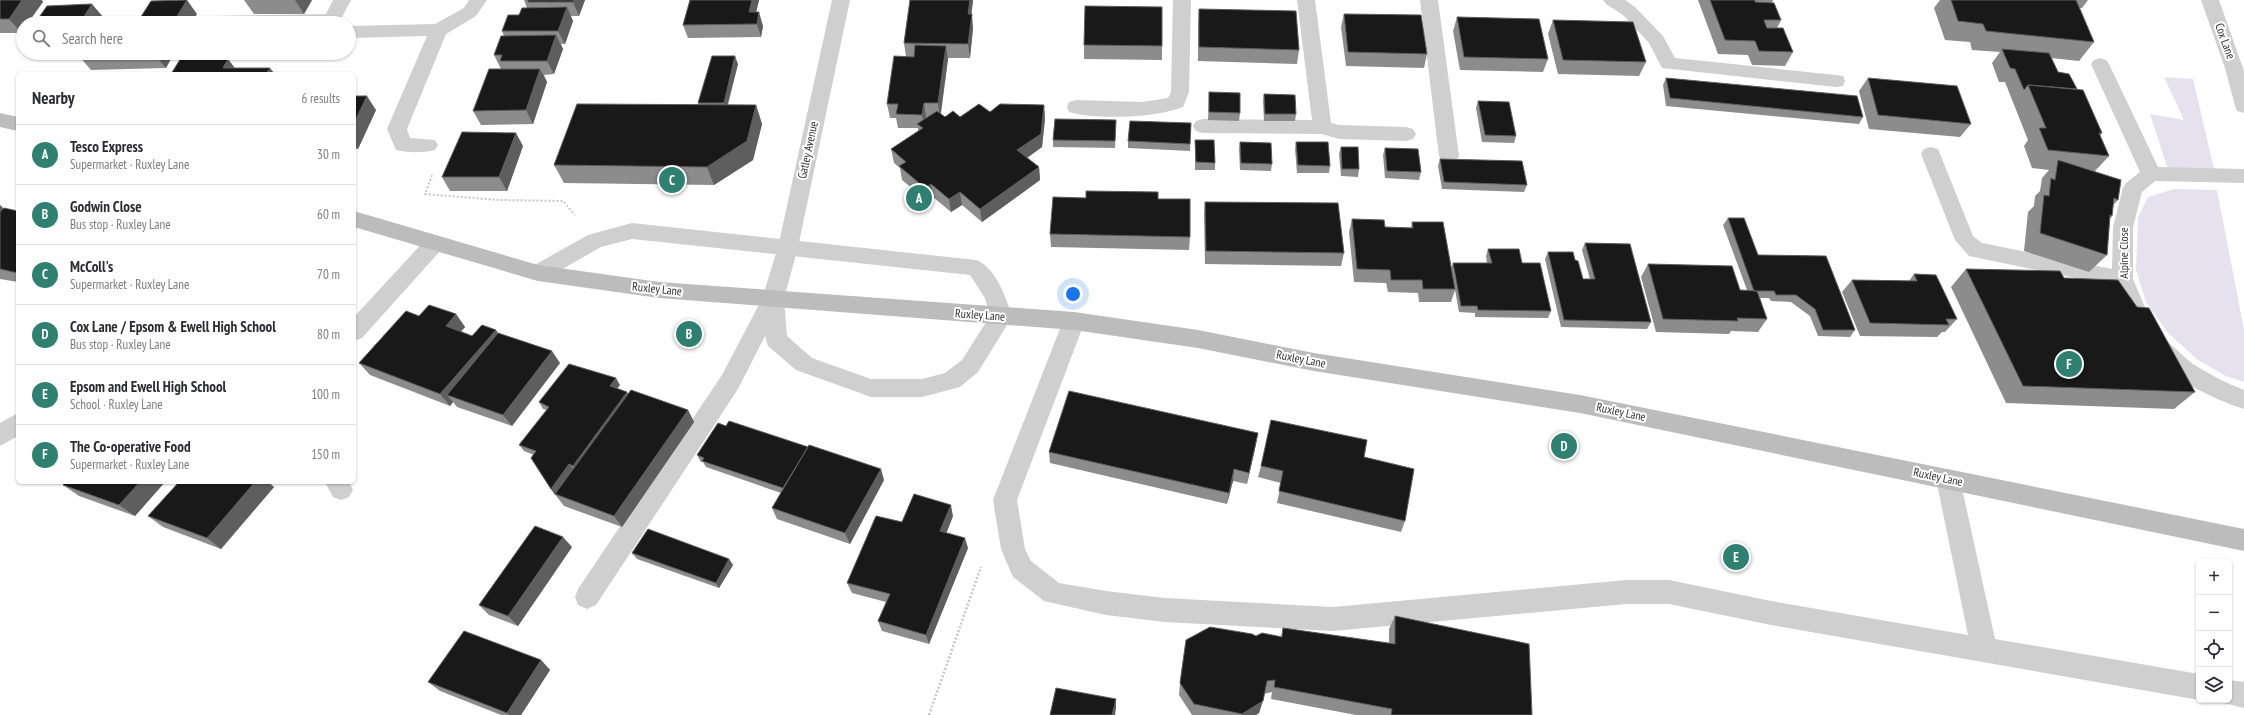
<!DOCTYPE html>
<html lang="en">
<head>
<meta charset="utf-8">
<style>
  :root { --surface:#fff; --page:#f7f7f7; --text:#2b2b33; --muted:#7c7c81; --line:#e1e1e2; --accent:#308072 }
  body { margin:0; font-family:"PT Sans Narrow",sans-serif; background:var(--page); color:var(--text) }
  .controls { position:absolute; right:12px; bottom:12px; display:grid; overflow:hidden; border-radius:6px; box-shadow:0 1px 3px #0004 }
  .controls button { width:36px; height:36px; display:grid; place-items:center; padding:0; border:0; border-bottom:1px solid var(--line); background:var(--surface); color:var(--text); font:20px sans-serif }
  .you { position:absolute; left:1073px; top:294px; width:14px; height:14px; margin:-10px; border:3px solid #fff; border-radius:50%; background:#1a73e8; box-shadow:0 0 0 6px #1a73e833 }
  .badge { display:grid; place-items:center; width:26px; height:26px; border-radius:50%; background:var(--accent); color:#fff; font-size:13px; font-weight:700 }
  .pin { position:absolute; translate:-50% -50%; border:2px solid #fff; box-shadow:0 1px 4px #0006 }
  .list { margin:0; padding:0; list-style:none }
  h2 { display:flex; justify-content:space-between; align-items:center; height:52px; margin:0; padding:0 16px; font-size:17px }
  h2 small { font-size:13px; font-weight:400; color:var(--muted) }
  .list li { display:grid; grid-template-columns:26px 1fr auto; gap:12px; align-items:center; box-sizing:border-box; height:60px; padding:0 16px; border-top:1px solid var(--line) }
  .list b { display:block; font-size:15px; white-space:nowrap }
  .list p { margin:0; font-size:13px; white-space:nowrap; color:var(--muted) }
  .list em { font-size:13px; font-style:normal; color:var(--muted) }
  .icon { flex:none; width:22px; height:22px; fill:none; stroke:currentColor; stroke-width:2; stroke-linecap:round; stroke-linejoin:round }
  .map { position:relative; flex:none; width:2244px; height:715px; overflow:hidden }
  .search { position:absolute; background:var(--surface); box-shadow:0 1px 3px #0004; left:16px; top:16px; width:340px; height:44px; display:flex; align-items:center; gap:10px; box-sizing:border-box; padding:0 14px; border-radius:22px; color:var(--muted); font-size:15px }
  .panel { position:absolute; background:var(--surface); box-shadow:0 1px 3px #0004; left:16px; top:72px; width:340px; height:412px; border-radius:6px }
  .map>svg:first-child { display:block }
  .green { fill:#e5e1ef }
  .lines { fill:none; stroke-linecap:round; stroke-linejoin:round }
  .path-far1 { stroke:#c6c6c6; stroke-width:2; stroke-dasharray:2 2; stroke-linecap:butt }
  .path { stroke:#c6c6c6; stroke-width:2.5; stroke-dasharray:2 2; stroke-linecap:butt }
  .service { fill:#cfcfcf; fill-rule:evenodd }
  .minor { fill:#cfcfcf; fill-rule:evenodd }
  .secondary { fill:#bcbcbc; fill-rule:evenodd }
  .wall { fill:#8c8c8c }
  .shaded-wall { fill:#5e5e5e }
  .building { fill:#191919; stroke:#5e5e5e }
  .labels { text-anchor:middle; stroke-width:4; stroke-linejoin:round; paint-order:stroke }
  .street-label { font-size:12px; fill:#323232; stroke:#fff }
</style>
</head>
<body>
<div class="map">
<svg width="2244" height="715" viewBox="0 0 2244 715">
  <rect width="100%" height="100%" fill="#fff"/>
  <!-- green -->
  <path class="green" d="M2164,77L2193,79L2214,169L2168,170L2150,114L2184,120Z
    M2174,189L2217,190L2244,330V382L2226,376L2198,360L2168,333L2146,302L2136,270L2138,217L2148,197Z"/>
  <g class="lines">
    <!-- path-far1 -->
    <path class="path-far1" d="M432,175L425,194L499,200L563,201L575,215"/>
    <!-- path -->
    <path class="path" d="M929,715L981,567"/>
    <!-- service -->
    <path class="service" d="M469,0H487L476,16L446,34L407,129L410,138L435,140L438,145L435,150C423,153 408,153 396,150L387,129L427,36L349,38V26L435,24L464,8Z
      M1173,0H1191L1189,92L1183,107C1155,118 1098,120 1069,112L1067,107L1069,102L1076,100L1142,102L1168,98L1171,92Z
      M1297,0H1315L1331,123L1339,125L1406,127L1413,129L1416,134L1413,139L1406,141L1339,139L1322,134L1203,133L1196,131L1193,126L1196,121L1203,119L1312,120Z
      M1420,0H1438L1459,156L1456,161L1449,163L1442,161L1439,156Z
      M1603,0H1625L1635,7L1663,36L1675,58L1836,75L1843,76L1845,81L1843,86L1836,87L1662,68L1649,43L1623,15L1606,4Z
      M332,14L338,16L343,23L205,22L208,18L214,16Z
      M2100,58L2106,60L2109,64L2158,167L2244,169V183L2155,181L2142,192L2133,227V279L2150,319L2147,325L2139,328L2131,325L2114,286L1969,256L1955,240L1921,154L1924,149L1931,147L1938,149L1973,236L1982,243L2112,269L2113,227L2123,188L2126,183L2140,172L2091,64L2094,60Z
      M632,223L976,260C995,266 1007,299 1012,317L978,372L960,387L922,397H871L796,370L768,346L765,336L738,389L596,605L587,609L578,605L575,597L578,589L722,375L765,293L773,291L781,293L784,299L787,336L812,358L871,379H922L945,373L962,360L990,316L985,298L970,275L632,239L601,247L545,279L538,281L531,279L528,273L531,267L588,235Z
      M1074,312L1082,315L1085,321L1017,500L1025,549L1031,561L1059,583L1106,591L1165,598L1333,607L1626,580H1669L1771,601L1968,635L1936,479L1940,472L1948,469L1956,472L1960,479L1995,639L2199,674V700L1771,625L1669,604H1626L1333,631L1165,622L1106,615L1044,601L1013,577L1001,549L993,500L1063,321L1066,315Z
      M2158,337C2171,342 2181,355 2193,364C2209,374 2226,383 2244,390V409C2213,399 2163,376 2147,346L2150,340Z
      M325,482H349L353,490L349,497L341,500L333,497Z
      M2229,680L2244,682V708L2220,702L2219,700H2229Z"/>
    <!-- minor -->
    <path class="minor" d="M333,0H351L339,23H325L323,20Z
      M832,0H850L798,247L784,299L781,305L773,307L765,305L762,299L778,247Z
      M2201,0H2219L2244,71V113L2237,111L2235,106L2225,68Z
      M434,236L441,238L444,244L441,250L362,338L354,341V317L427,238Z
      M18,413V436L0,446V423Z"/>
    <!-- secondary -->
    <path class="secondary" d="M0,113L18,117V131L0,127Z
      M354,211L538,265L659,282L1074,312L1198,330L1314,353L1580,395L2244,529V551L1580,413L1314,371L1198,348L1074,330L659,298L538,281L354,227Z"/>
  </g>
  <!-- wall -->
  <path class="wall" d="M0,0L43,2L23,23V31L22,33H0Z
    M244,0H312L304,14H254Z
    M524,0H585L579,16H571L573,21L565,44H561L563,49L554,74L544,75L547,82L533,124L481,125L473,111L501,69L494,55L504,36L502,31L519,15L527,8Z
    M690,0H759L756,12L763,26L761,37L688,38L683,25Z
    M910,0H973L971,14L973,28L970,58H947L948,59L941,114L945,117H960L990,112L1044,105L1045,119L1042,147L1027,158L1039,167L1040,180L982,222L962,205L951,212L933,197L928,201L902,180L900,168L894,163L891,149L918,131V128H898L896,118H890L887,104L906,57L904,43Z
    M1698,0H1773L1772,3L1781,20L1777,28L1793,52L1785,66L1752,65L1748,55L1718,54Z
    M1940,0H2088L2082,8H2080L2094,42L2079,61L2051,58L2058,72L2077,89L2102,133L2100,136L2109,156L2095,171L2118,200L2113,205L2112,216L2110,219L2107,255L2089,272L2024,251L2028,212L2034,206L2035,196L2040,191L2042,178L2049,170L2032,168L2024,146L2028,140L2005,82H1999L1992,63L2000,52L1972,50L1970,42L1945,40L1934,8Z
    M1199,9L1299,50L1297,64L1198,61V23Z
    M1344,14L1427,54L1424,68L1346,66L1341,27Z
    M1457,17L1548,59L1543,72L1460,70L1453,31Z
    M1553,20L1646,62L1639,76L1558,74L1548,34Z
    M1084,45L1162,46V60L1084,59Z
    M32,53H174L166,68L91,70L79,56L80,54L35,56Z
    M738,64L728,105H756L762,124L753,160L714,185L564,183L554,165L699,105L698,103Z
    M1666,78L1863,117L1859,124L1666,106L1663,85Z
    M1868,78L1971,124L1960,137L1869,129L1859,91Z
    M1209,92L1240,113L1239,121L1208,120Z
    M1264,94L1296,114L1295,121H1264L1263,101Z
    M354,96L376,110L358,149H354Z
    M1478,101L1516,136L1514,143L1482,142L1476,108Z
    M1116,120L1115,148L1053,147V140Z
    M1191,123L1190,151L1128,148V141Z
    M1195,140L1215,163V170H1195Z
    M1240,142L1272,164L1271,171L1240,170L1239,149Z
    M1296,142L1330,166L1329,173H1297L1295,149Z
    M523,146L507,191H450L442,177Z
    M1341,147L1359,169L1358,177L1341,176L1339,154Z
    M1385,148L1421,172L1419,180L1385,178L1383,155Z
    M1440,159L1527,185L1524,192L1442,189L1438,166Z
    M1086,198L1158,199L1190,237L1189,250L1051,247L1050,234Z
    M1205,202L1344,253L1341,266L1205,264L1204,215Z
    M0,205L4,209L18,211V282L0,279Z
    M1728,218L1758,255L1855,330L1850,337L1818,336L1810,316L1791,302L1771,301L1769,298H1760L1767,319L1758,332L1731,331L1729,334L1656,332L1641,277L1648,264L1740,290H1747L1723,225Z
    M1352,219L1385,227L1411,228L1412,222L1451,268L1453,263H1487L1486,256L1488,249L1522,263L1551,311L1548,318L1475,317V313L1459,312L1455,290L1451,302H1419L1418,293L1388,292L1386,283L1354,282L1349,232Z
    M1585,243L1651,322L1647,329L1561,327L1545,259L1548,252L1575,260L1583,279H1590L1582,250Z
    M1966,269L2064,278L2195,392L2174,409L2006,403L1951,287Z
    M1914,274L1957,319L1945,332H1942L1937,337L1860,336L1842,292L1852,280L1909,281Z
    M456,314L465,327L461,331L472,336L498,333L560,363L512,426L457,407L453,402L450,406L370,375L359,363L419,316Z
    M620,385L617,388L629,394L688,410L694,422L622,527L564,506L551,489L534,455L524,451L519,445L547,410L543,409L539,402Z
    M1256,444L1247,484L1233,481L1227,504L1050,463L1049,452Z
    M697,455L884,480L850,544L777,519L772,508L781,493L706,467L703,462H701Z
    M1364,457L1405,521L1401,532L1277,503L1281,483L1258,477L1261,466Z
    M65,482H165L135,516L79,496L63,485Z
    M179,482H268L274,487L221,549L163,527L148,516Z
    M953,516L946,533L968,548L929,644L882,631L878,621L886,602L852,593L847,583Z
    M572,547L518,626L489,615L479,605Z
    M632,553L729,559L733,565L719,588L637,559Z
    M1395,616L1532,715H1356L1271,699L1272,692L1264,694L1259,713L1256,715H1192L1179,695L1180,683L1256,636L1281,637L1283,628L1389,643V629Z
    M541,660L550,670L521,715H501L440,691L428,682Z"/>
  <!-- shaded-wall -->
  <path class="shaded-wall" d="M22,0H42L43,2L28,23H23V31L22,33L9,19Z
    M187,0L197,14L192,23H173Z
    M295,0H312L304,14Z
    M574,0H585L579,16L573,2Z
    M752,0H759L756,13L749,12Z
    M970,0H973L970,28L968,14Z
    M92,4L104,18L101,23H80Z
    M567,7L573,21L565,44L558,31Z
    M759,12L763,26L761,37L757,24Z
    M972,14L973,28L970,58L968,44Z
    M556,35L563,49L554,74L547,61Z
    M946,46L948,59L940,117L938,103Z
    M155,53H174L166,68L154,54Z
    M735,56L738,64L726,110L724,103Z
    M228,59L238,72L223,68Z
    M270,68L275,74H266Z
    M540,69L547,82L533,124L526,110Z
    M367,96L376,110L358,149L354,144V123Z
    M924,103L926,117L925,128L922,115Z
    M756,105L762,124L753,160L714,185L707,167Z
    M1044,105L1045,119L1042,147L1018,164L1017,150Z
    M516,133L523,146L507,191L499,177Z
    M1039,167L1040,180L982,222L980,209Z
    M931,184L933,197L928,201L925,188Z
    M960,192L962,205L951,212L949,199Z
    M0,205L5,210L0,215Z
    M456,314L465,327L455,338L446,326Z
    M496,330L504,342L447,395L453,402L450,406L440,394Z
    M552,351L560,363L512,426L503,415Z
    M616,378L620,385L614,392L610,386Z
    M627,392L631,398L578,472L573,466Z
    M688,410L694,422L622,527L614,516Z
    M1258,433L1256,444L1247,484L1249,473Z
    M569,464L574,470L555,495L551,489Z
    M881,469L884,480L850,544L845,533Z
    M1234,469L1233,481L1227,504L1229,493Z
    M140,482H165L135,516L119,505Z
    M255,482H268L274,487L221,549L207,538Z
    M951,505L953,516L943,542L940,531Z
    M563,537L572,547L518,626L508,616Z
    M965,538L968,548L929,644L926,635Z
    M729,559L733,565L719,588L716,583Z
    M541,660L550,670L521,715H509L507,713Z
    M1116,699V708L1115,715H1112Z
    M1263,701L1259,713L1256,715H1242V714Z"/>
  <!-- building -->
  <path class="building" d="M0,0H22L9,19H0Z
    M187,0L173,23H119H137L151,1Z
    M528,0H574L573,2H528Z
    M690,0H752L749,12H759L757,24L683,25Z
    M910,0H970L968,14H972L968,44L904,43Z
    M1710,0H1755V2L1774,3L1781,20H1764L1765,23L1767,28H1783L1793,52L1759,51L1755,41L1725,40Z
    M1951,0H2076L2094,42L1986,31L1983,24L1958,21Z
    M92,4L80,23H35L47,6Z
    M1085,6L1162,7V46L1084,45Z
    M567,7L558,31H502L508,15H519L522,8Z
    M1199,9L1296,11L1299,50L1199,47Z
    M1344,14L1421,15L1427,54L1348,52Z
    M1457,17L1539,19L1548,59L1464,57Z
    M1553,20L1633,22L1646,62L1563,60Z
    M556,35L547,61H500L502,55H494L501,36Z
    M915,45L946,46L938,103H924L922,115L896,114L898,104H887L894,56L914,57Z
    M2002,49L2049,53L2058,72L2069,74L2077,89L2028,85L2024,90L2015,69L2010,68Z
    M81,53H155L154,54L79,56Z
    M712,56H735L724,103H698Z
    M181,58L228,59L223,68H270L266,74H159H171Z
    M489,69H540L526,110L473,111Z
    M1666,78L1857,96L1863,117L1670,98Z
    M1868,78L1957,86L1971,124L1878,115Z
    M2028,85L2083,90L2102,133H2099L2109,156L2048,150L2039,128H2046Z
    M1209,92L1240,93V113L1209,112Z
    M1264,94L1295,95L1296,114H1265Z
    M354,96H367L354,123Z
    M1478,101L1509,102L1516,136L1485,135Z
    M577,104L756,105L747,141L707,167L554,165Z
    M979,104L990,112L1000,104L1044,105L1041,134L1017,150L1039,167L980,209L960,192L949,199L931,184L925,188L899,166L906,162L891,149L923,128L917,124L937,111L945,117L953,111L960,117Z
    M1055,119L1116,120L1115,141L1053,140Z
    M1130,121L1191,123L1190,144L1128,141Z
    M462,132L516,133L499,177H442Z
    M1195,140H1214L1215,163L1196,162Z
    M1240,142L1271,143L1272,164L1241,163Z
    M1296,142H1328L1330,166L1298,165Z
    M1341,147H1358L1359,169H1342Z
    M1385,148L1418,149L1421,172L1387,171Z
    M1440,159L1522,161L1527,185L1444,182Z
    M2058,160L2121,180L2118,200L2114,198L2112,216L2110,215L2107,255L2040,233L2044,195L2049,196L2051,178L2055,180Z
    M1086,191L1158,192V199H1190V237L1050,234L1053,197L1086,198Z
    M1205,202L1338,203L1344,253L1206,251Z
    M4,208L18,211V273L0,269V212Z
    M1728,218H1744L1758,255L1826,256L1855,330H1823L1815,309L1796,295H1776L1774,291H1754Z
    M1352,219L1384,220L1385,227L1413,228L1412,222H1443L1455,289H1423L1422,280H1391L1390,270L1357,269Z
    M1585,243L1630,244L1651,322L1564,320L1548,252H1573L1575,260L1578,261L1583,279H1595Z
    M1488,249H1519L1522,263H1540L1551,311L1478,310L1477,306H1461L1453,263H1492Z
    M1648,264L1732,266L1740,290L1757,291L1767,319L1737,318L1738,321L1663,319Z
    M1966,269L2060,271L2064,278L2118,280L2137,307L2149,308L2195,392L2023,386Z
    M1914,274L1936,275L1957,319H1946L1949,325L1870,323L1852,280L1917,281Z
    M429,305L456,314L446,326L472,336L482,325L496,330L440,394L359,363L406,311L419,316Z
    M498,333L552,351L503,415L447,395Z
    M569,364L616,378L610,386L627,392L573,466L569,464L551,489L531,458L536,451L519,445L549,407L539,402Z
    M631,390L688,410L614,516L555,494Z
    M1069,391L1258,433L1249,473L1234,469L1229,493L1049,452Z
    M1271,420L1367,440L1364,457L1414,469L1405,521L1279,491L1283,471L1261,466Z
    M729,421L808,447L783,488L702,461L704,458L697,455L718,423L726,426Z
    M809,445L881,469L845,533L772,508Z
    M65,482H140L119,505L63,485Z
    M179,482H255L207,538L148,516Z
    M914,494L951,505L940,531L965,538L926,635L878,621L890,594L847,583L876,516L902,522Z
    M535,526L563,537L508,616L479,605Z
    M648,529L729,559L716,583L632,553Z
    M1395,616L1529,644L1532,715H1391L1392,709L1274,687L1275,680L1267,681L1263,701L1242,714L1194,704L1180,683L1186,640L1210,627L1252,634L1256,636L1262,633L1282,637L1283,628L1395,644Z
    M464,631L541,660L507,713L428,682Z
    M1056,688L1116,699L1112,715H1050Z"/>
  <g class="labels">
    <!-- street labels -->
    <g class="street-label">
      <text transform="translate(2225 41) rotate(70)" y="4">Cox Lane</text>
      <text transform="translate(808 150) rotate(-78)" y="4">Gatley Avenue</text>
      <text transform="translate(2124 253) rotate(-90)" y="4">Alpine Close</text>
      <text transform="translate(657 289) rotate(6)" y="4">Ruxley Lane</text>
      <text transform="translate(980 315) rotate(4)" y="4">Ruxley Lane</text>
      <text transform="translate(1301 359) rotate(11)" y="4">Ruxley Lane</text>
      <text transform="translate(1621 412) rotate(12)" y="4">Ruxley Lane</text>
      <text transform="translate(1938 477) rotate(12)" y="4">Ruxley Lane</text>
    </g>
  </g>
</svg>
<div class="controls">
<button>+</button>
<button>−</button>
<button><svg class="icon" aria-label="locate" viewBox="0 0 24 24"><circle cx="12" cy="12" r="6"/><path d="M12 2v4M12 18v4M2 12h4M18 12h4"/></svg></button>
<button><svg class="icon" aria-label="layers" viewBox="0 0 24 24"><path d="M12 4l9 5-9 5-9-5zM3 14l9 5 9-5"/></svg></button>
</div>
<div class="you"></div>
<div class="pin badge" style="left:919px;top:198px">A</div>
<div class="pin badge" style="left:689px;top:334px">B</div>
<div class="pin badge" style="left:672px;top:180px">C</div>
<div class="pin badge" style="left:1564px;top:446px">D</div>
<div class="pin badge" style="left:1736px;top:557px">E</div>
<div class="pin badge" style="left:2069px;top:364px">F</div>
<div class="search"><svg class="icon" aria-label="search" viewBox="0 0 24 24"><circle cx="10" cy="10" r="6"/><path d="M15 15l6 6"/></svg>Search here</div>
<section class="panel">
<h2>Nearby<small>6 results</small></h2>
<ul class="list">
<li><span class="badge">A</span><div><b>Tesco Express</b><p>Supermarket · Ruxley Lane</p></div><em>30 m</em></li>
<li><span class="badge">B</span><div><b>Godwin Close</b><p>Bus stop · Ruxley Lane</p></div><em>60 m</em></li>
<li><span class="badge">C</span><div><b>McColl's</b><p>Supermarket · Ruxley Lane</p></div><em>70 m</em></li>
<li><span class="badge">D</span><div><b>Cox Lane / Epsom &amp; Ewell High School</b><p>Bus stop · Ruxley Lane</p></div><em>80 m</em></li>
<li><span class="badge">E</span><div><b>Epsom and Ewell High School</b><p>School · Ruxley Lane</p></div><em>100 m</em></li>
<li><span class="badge">F</span><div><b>The Co-operative Food</b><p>Supermarket · Ruxley Lane</p></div><em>150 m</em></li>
</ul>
</section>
</div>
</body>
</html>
